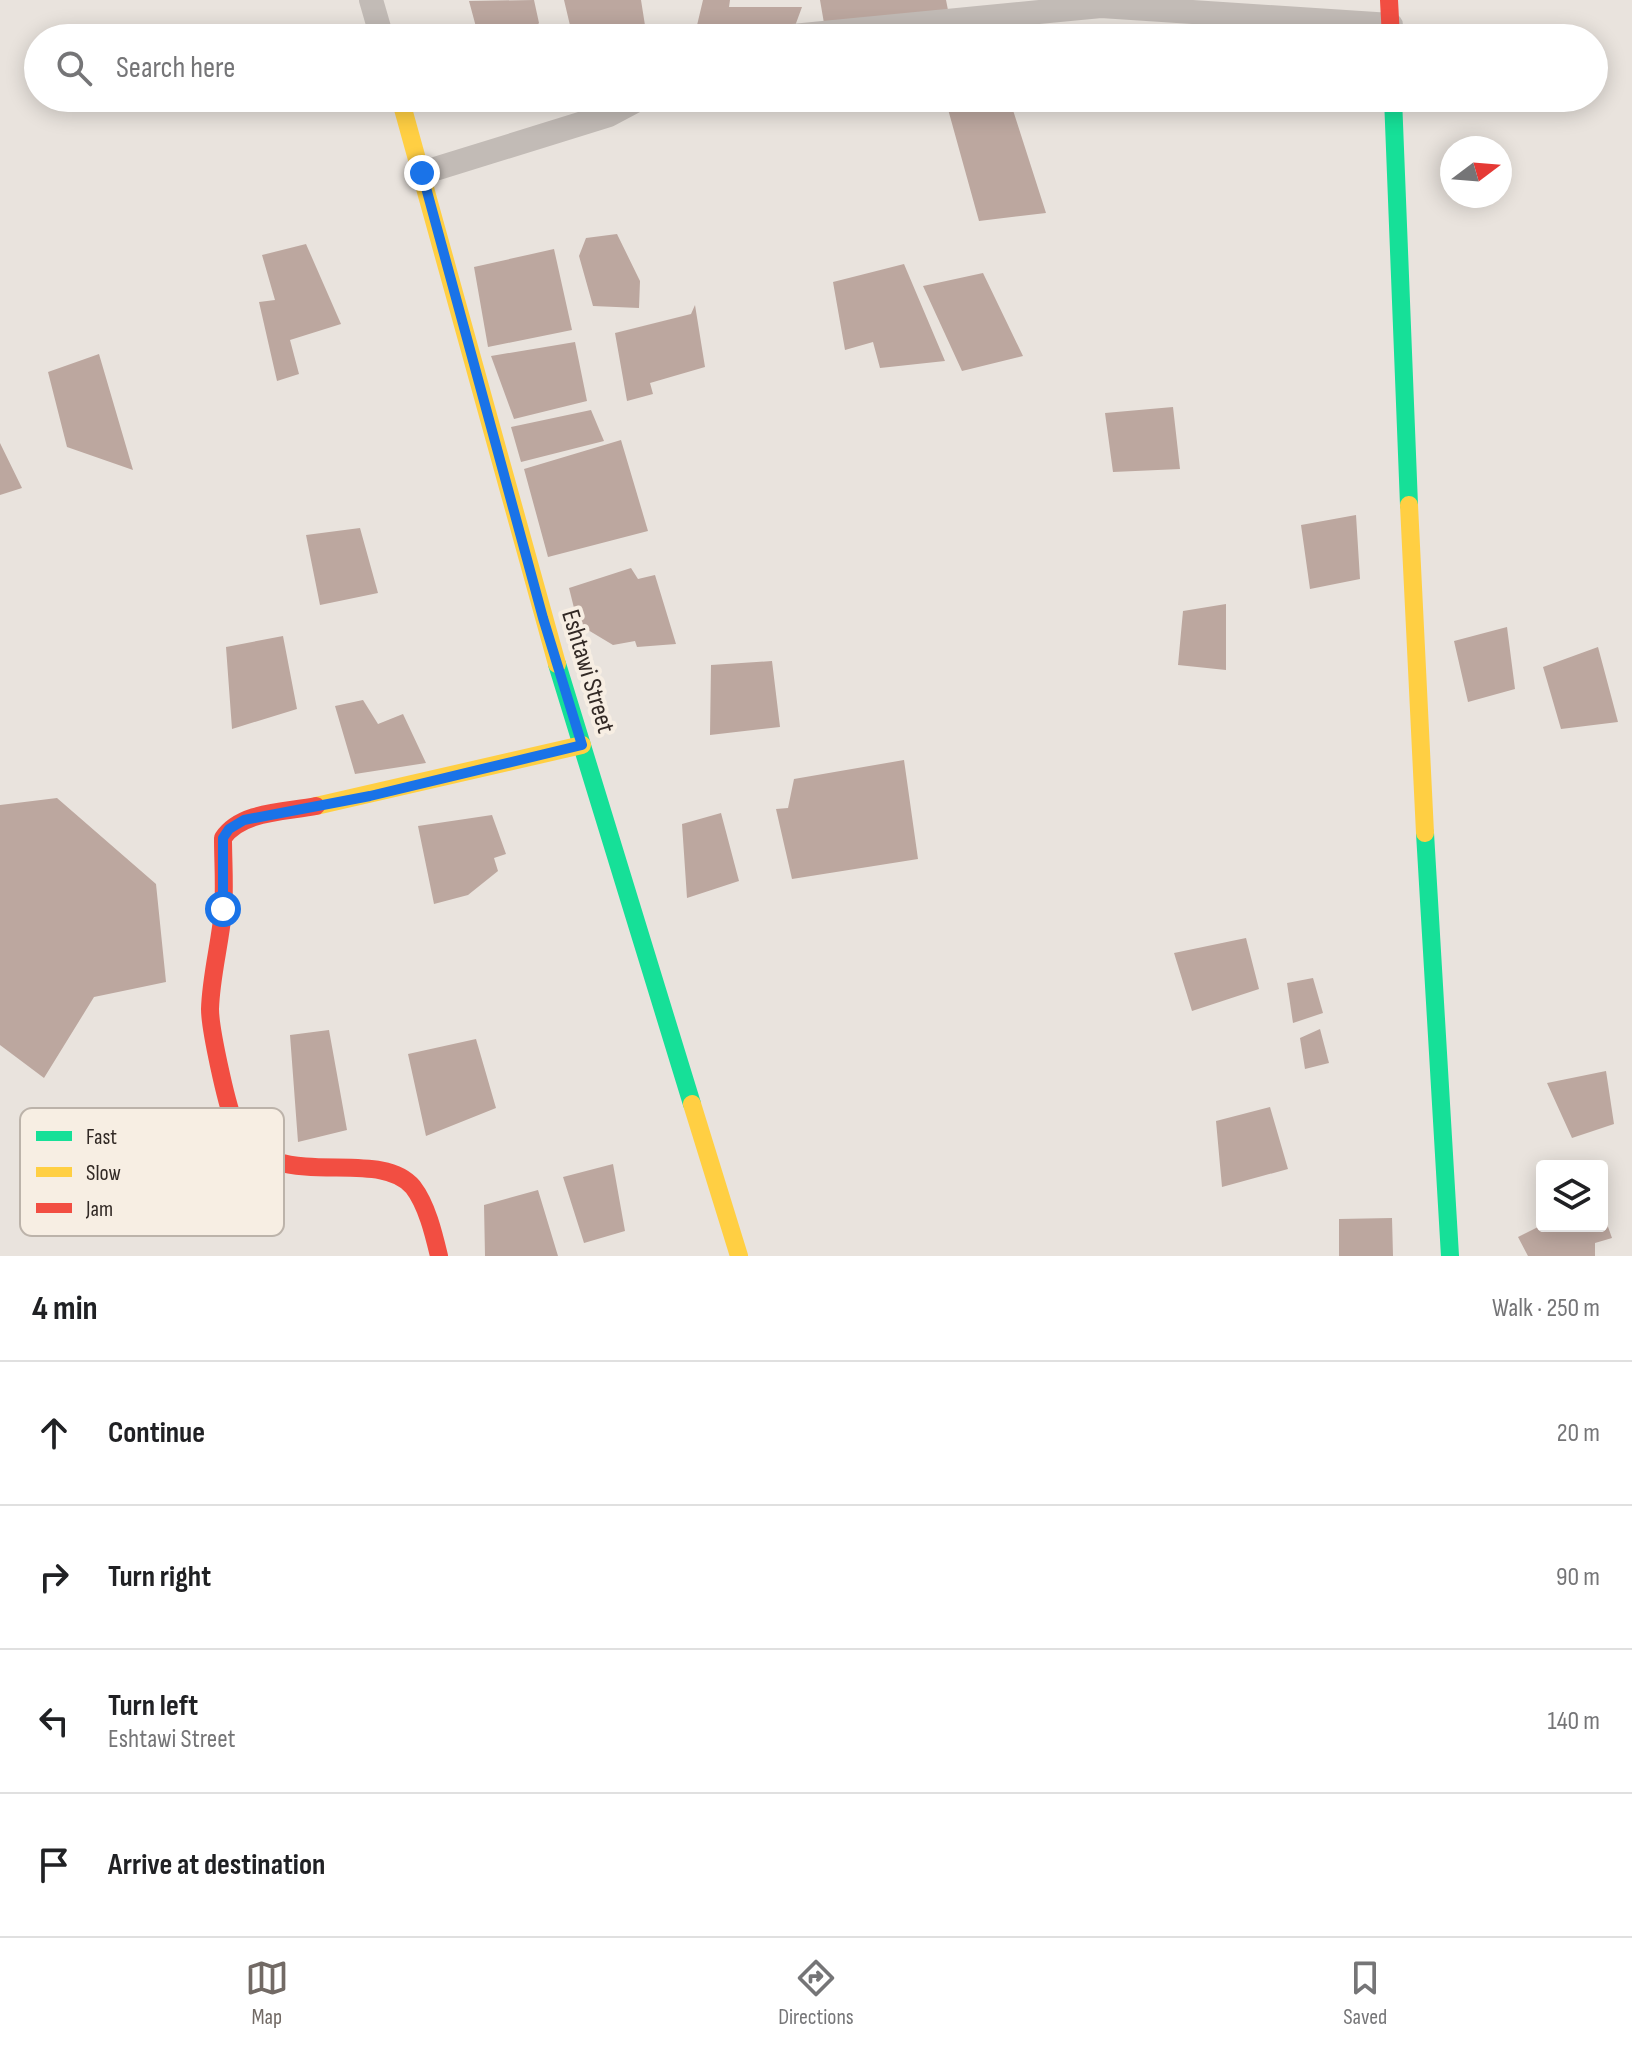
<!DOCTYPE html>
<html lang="en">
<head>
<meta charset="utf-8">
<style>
  :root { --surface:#fff; --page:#f6f6f6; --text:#202124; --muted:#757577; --line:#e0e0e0; --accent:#726a65 }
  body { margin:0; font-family:"Sofia Sans Condensed",sans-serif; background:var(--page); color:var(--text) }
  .controls { position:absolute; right:24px; bottom:24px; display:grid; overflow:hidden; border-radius:8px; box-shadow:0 4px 20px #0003 }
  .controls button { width:72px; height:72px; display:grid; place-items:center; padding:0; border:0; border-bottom:2px solid var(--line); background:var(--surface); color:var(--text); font:40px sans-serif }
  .compass { position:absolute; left:1440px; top:136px; width:72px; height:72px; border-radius:50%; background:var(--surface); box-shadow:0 4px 20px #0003; rotate:74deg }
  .stop { position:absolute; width:24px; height:24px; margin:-18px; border:6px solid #1a73e8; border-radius:50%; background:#fff }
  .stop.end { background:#1a73e8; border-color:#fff; box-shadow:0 2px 8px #0008 }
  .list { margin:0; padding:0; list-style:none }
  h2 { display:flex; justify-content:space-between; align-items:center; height:104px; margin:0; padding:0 32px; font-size:34px }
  h2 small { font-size:26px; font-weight:400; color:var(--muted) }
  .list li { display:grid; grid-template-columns:52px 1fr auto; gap:24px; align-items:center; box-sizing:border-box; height:144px; padding:0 32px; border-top:2px solid var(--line) }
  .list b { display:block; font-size:30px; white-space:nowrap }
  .list p { margin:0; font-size:26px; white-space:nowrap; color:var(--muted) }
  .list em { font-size:26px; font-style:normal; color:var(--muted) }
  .icon { flex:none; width:44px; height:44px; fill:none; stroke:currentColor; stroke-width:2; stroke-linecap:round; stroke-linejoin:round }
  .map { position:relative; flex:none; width:1632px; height:1256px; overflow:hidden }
  .search { position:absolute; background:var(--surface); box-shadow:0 4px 20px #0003; left:24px; right:24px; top:24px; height:88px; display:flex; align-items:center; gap:20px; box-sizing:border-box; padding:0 28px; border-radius:44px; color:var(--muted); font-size:30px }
  .sheet { height:680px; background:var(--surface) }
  nav { display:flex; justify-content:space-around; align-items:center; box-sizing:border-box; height:112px; border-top:2px solid var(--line); background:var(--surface); font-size:22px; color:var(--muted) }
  nav a { display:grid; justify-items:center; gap:4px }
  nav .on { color:var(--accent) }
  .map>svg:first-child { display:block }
  .building { fill:#bca79f }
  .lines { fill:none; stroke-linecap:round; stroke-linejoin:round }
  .street { stroke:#c2bbb6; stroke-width:24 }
  .fast { stroke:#16e098; stroke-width:18 }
  .slow { stroke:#ffcf43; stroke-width:18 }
  .jam { stroke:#f24e42; stroke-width:18 }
  .route { stroke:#1a73e8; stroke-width:10 }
  .labels { text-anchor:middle; stroke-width:8; stroke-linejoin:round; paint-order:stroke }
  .street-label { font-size:26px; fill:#322925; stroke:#f7eee3 }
  .key { fill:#f7eee3; stroke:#bcb3aa; stroke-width:2 }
  .key-label { font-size:22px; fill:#322925 }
</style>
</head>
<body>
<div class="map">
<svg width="1632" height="1256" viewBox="0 0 1632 1256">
  <rect width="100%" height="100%" fill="#e9e3dd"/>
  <!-- building -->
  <path class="building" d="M534,0L539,23L527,38H479L469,1Z
    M564,0H641L647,38H573Z
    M703,0H730L729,7H802L795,26L694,38Z
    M820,0H946L949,15L825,29Z
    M972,98H1004L1012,107L1046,213L979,221L946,102Z
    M617,234L640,281L639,308L593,306L579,256L586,238Z
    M306,244L341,324L290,340L299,374L277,381L259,302L275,300L262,255Z
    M554,249L572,330L488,347L474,267Z
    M904,264L945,361L880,368L873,342L845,350L833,282Z
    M983,273L1023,356L962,371L923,286Z
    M695,305L705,367L650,383L653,394L627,401L615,333L691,314Z
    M575,342L587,401L514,419L491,356Z
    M99,354L133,470L67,447L48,372Z
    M1173,407L1180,469L1113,472L1105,413Z
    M591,410L604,441L521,462L511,427Z
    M621,440L648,531L548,557L524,469Z
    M0,443L22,488L0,495Z
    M1356,515L1360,579L1310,589L1301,525Z
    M360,528L378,593L320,605L306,535Z
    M631,568L638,579L655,575L676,644L637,647L635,641L613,645L578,624L569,588Z
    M1226,604V670L1178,665L1183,611Z
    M1507,627L1515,689L1468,702L1454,641Z
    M283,636L297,709L232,729L226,647Z
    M1598,647L1618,722L1561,729L1543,667Z
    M772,661L780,727L710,735L711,665Z
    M363,700L378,724L403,714L426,763L355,774L335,706Z
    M904,760L918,859L792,879L776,809L788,808L794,779Z
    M57,798L156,884L166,982L94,997L44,1078L0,1045V805Z
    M721,813L739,881L687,898L682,824Z
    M492,815L506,854L494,858L498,871L468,895L434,904L418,826Z
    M1246,938L1259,989L1192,1011L1174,953Z
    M1313,978L1323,1013L1293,1023L1287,983Z
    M1320,1029L1329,1063L1305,1069L1300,1038Z
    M329,1030L347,1130L298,1142L290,1035Z
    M476,1039L496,1108L426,1136L408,1054Z
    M1606,1071L1614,1124L1572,1138L1547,1083Z
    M1270,1107L1288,1169L1222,1187L1216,1121Z
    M613,1164L625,1231L584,1243L563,1177Z
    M538,1190L558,1256H485L484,1205Z
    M1602,1210L1612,1238L1595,1243V1256H1528L1518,1237L1542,1225L1602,1226Z
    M1392,1218L1393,1256H1339V1219Z"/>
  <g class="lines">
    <!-- street -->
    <path class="street" d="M371,0L382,38
      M772,38L1101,6L1391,25
      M422,173L609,115L641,98"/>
    <!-- fast -->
    <path class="fast" d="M1393,98L1409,505
      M557,664L692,1104
      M1425,833L1450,1256"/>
    <!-- slow -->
    <path class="slow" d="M400,98L557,664
      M1409,505L1425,833
      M316,806L582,745
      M692,1104L739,1256"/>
    <!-- jam -->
    <path class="jam" d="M1389,0L1391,38
      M316,806C286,812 241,811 223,838C223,862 225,887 223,911C220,944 211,976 210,1009C210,1029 226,1102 234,1122C263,1200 377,1143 413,1187C427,1205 434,1235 439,1256"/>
  </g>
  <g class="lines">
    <!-- route -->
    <path class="route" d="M223,909V838L229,829L244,820L370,796L582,745L543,618L422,173"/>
  </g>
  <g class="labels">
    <!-- street labels -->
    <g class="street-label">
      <text transform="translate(589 671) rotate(73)" y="9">Eshtawi Street</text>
    </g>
  </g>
  <!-- legend -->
  <rect x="20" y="1108" width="264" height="128" rx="12" class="key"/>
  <rect x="36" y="1131" width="36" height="10" fill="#16e098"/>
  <rect x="36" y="1167" width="36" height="10" fill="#ffcf43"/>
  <rect x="36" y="1203" width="36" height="10" fill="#f24e42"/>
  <g class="key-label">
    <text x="86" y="1144">Fast</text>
    <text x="86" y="1180">Slow</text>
    <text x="86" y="1216">Jam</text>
  </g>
</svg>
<div class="controls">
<button><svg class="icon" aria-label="layers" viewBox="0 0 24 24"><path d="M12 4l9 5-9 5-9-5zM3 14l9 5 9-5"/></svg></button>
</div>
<svg class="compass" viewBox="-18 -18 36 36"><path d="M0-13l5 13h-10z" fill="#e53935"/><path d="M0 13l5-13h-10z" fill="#757577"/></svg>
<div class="stop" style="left:223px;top:909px"></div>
<div class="stop end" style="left:422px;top:173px"></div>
<div class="search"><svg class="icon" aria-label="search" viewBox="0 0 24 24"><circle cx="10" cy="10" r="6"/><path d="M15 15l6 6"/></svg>Search here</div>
</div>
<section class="sheet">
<h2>4 min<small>Walk · 250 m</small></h2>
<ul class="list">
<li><svg class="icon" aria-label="ahead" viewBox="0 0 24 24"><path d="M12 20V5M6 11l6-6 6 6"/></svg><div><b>Continue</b></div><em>20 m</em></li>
<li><svg class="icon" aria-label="right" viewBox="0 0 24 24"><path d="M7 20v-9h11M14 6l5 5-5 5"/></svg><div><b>Turn right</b></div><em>90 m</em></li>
<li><svg class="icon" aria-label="left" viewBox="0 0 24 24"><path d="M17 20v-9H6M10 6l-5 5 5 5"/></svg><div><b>Turn left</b><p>Eshtawi Street</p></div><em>140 m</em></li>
<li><svg class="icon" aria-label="arrive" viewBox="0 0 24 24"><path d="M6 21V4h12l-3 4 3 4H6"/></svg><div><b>Arrive at destination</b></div></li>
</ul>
</section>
<nav>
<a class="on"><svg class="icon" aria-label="map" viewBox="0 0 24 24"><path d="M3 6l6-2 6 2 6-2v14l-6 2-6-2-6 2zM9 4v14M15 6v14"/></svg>Map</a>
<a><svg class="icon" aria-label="directions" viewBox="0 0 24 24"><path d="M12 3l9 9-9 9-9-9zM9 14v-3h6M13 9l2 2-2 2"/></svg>Directions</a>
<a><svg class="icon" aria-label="saved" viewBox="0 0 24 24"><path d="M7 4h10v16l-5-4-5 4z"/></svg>Saved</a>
</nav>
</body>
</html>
